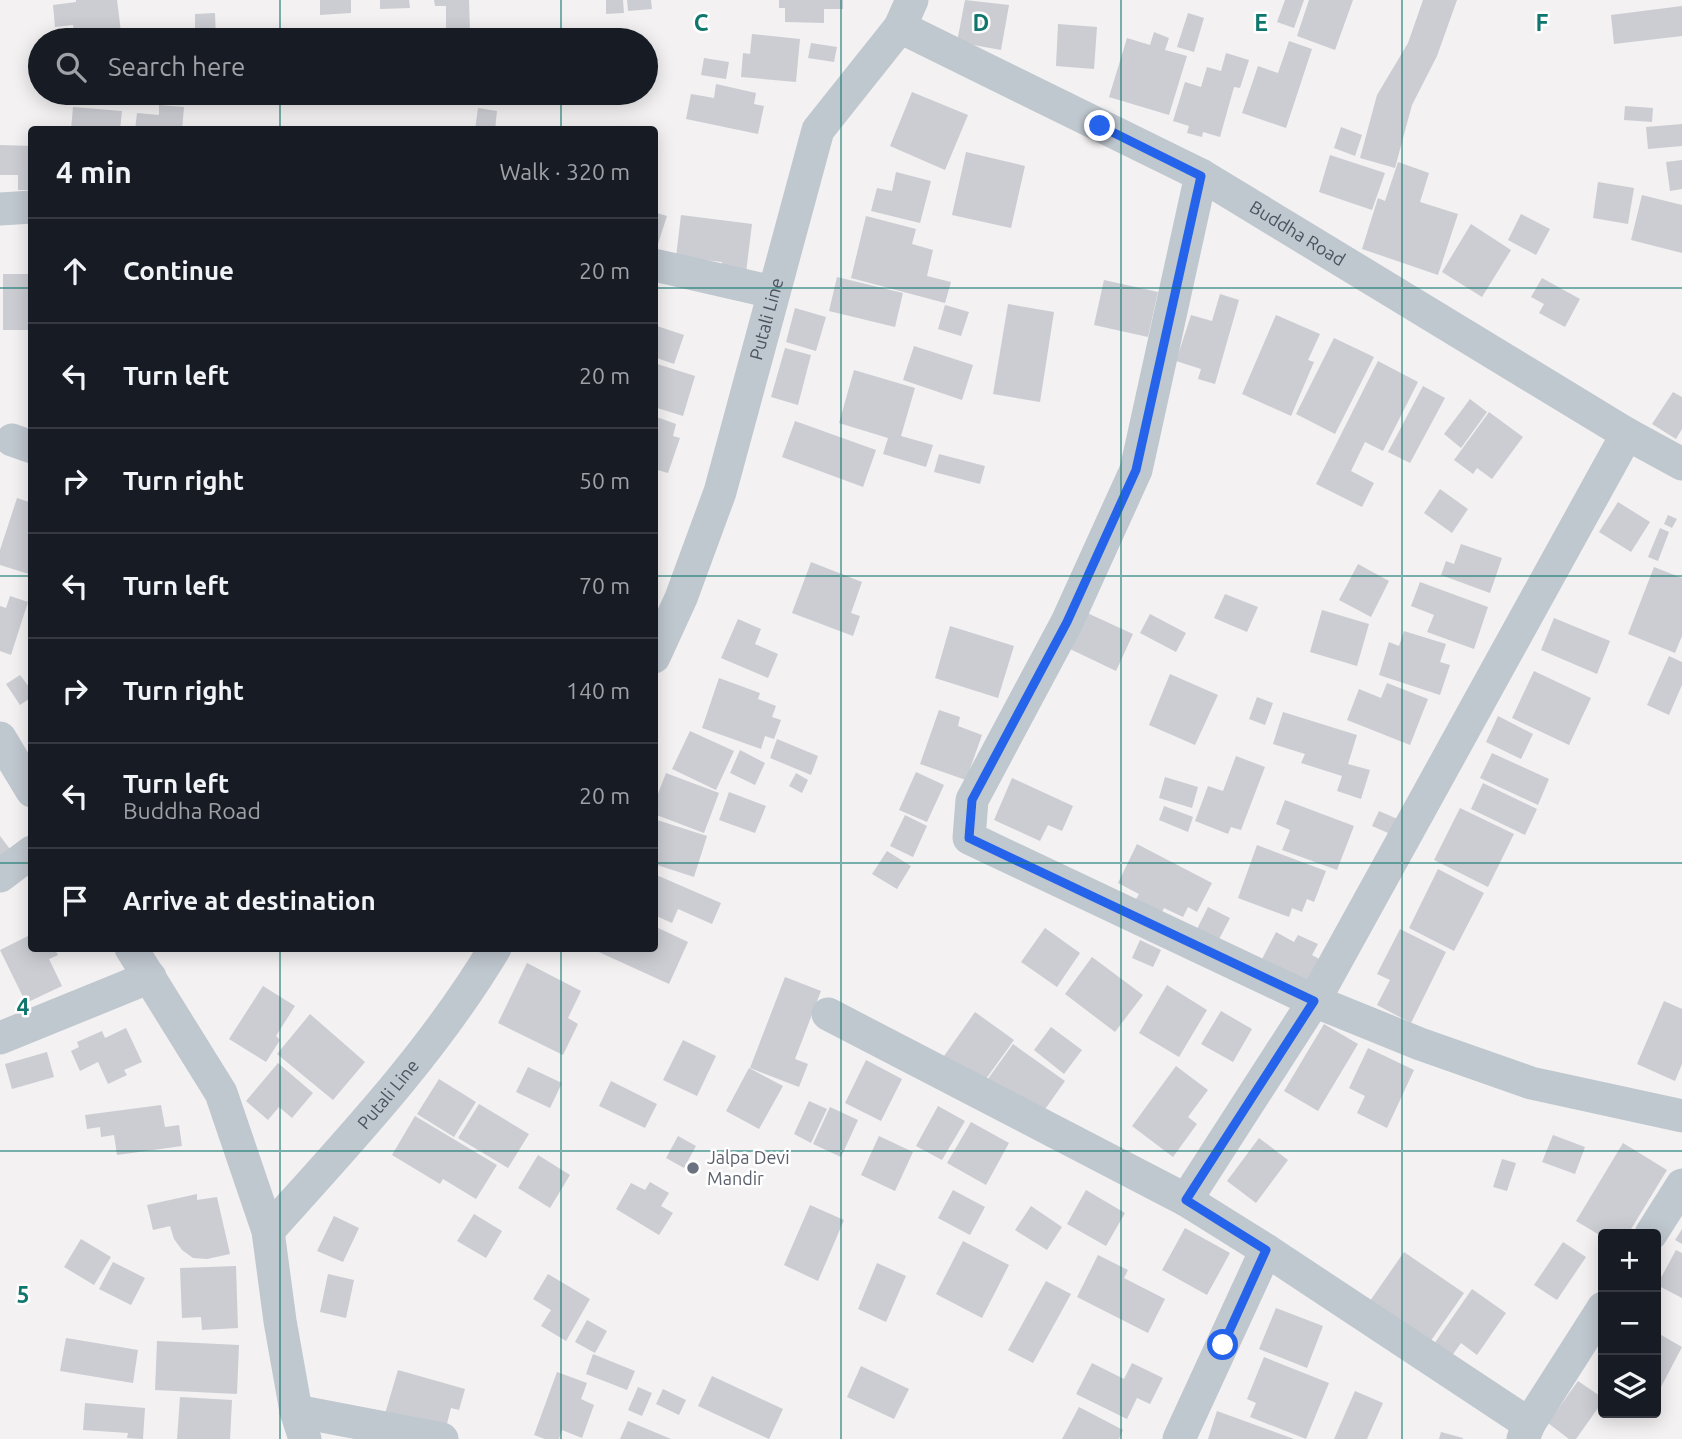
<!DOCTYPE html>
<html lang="en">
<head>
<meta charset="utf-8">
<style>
  :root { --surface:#171b24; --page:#20242c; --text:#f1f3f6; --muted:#9ea1a6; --line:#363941 }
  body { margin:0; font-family:Ubuntu,sans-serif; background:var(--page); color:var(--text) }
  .controls { position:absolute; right:21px; bottom:21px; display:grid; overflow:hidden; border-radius:7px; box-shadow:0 4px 18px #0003 }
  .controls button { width:63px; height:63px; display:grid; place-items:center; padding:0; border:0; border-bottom:2px solid var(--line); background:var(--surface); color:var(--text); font:35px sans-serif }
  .stop { position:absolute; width:21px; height:21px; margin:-16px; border:5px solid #2563eb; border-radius:50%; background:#fff }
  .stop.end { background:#2563eb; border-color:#fff; box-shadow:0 2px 7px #0008 }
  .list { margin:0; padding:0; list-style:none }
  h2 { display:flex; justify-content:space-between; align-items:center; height:91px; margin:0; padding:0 28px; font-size:30px }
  h2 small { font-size:23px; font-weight:400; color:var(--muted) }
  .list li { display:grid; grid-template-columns:46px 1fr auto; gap:21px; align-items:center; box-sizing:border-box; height:105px; padding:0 28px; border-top:2px solid var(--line) }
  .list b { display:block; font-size:26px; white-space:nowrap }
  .list p { margin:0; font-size:23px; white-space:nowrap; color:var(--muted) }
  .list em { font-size:23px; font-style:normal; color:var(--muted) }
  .icon { flex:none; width:38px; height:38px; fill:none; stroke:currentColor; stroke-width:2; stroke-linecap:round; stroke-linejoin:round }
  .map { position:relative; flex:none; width:1682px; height:1439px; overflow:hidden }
  .search { position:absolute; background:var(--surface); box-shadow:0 4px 18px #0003; left:28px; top:28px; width:630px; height:77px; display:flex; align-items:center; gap:18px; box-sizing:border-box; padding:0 24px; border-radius:38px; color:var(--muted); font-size:26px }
  .panel { position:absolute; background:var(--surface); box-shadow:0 4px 18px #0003; left:28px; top:126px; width:630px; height:826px; border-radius:7px }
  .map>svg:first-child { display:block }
  .building { fill:#cbcdd3 }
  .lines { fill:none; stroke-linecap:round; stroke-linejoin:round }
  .minor { stroke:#bfc7cf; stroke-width:33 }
  .route { stroke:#2563eb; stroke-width:9 }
  .grid { fill:none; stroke:#0f766e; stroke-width:2; stroke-opacity:0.55 }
  .worship-dot { fill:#6b7280; stroke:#fff; stroke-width:2.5 }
  .labels { text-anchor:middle; stroke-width:5; stroke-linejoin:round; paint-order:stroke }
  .street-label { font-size:18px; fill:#49525e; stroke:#fff }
  .worship-label { font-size:18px; fill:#5b616d; stroke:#fff; text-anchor:start }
  .grid-label { font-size:23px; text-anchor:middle; font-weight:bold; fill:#0f766e; stroke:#fff; stroke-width:5; stroke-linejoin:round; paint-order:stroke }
</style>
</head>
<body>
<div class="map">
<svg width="1682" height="1439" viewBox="0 0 1682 1439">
  <rect width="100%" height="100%" fill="#f3f1f1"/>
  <!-- building -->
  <path class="building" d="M76,0H117L122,40H75L73,25L55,27L53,5L76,2Z
    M320,0H351V13L320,15Z
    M380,0H409L410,8L380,9Z
    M434,0H469L470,34H446V6H435Z
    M606,0H623L624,13L606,14Z
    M627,0H651L652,9L628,11Z
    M779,0H843V9H824V23L785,22V8H779Z
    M965,0L1009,5L1001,50L957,42Z
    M1285,0H1304L1294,28L1277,22Z
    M1309,0H1353L1335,50L1297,36Z
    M1423,0H1457L1437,56L1412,105L1395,168L1360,158L1377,95L1408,43Z
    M1682,6V36L1614,44L1611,15Z
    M215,13L216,40H195V14Z
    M1188,13L1204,18L1194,52L1177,47Z
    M1058,24L1097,27L1094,69L1056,66Z
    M1154,32L1169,38L1165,50L1187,56L1169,115L1109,97L1127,38L1150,45Z
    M752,34L800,39L796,82L741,77L743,53L750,54Z
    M1289,41L1312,49L1286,128L1242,113L1258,66L1278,73Z
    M811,43L837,47L834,62L808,58Z
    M1226,53L1249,60L1240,88L1234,87L1220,137L1203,132L1202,137L1187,133L1189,126L1173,121L1185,82L1201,87L1207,67L1221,71Z
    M704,58L729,62L726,79L701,75Z
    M716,84L756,93L754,104L764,106L758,134L686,119L691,94L714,98Z
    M912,92L968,115L945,170L890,146Z
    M159,105L184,107L182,130H135L137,113L159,115Z
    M1625,106L1653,108L1652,122L1624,120Z
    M73,107L122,111L120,130H71Z
    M478,108L497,111L495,130H475Z
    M1682,124V146L1648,149L1646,127Z
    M1341,127L1362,135L1355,156L1334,148Z
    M0,145L32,146V190H18V175H0Z
    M966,152L1025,166L1011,228L952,215Z
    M1330,155L1385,173L1372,210L1319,192Z
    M1682,160V189L1670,191L1666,162Z
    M1398,162L1429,173L1420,202L1458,214L1438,275L1362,249L1378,198L1385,201Z
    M896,172L931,181L920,223L871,211L877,188L892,191Z
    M1598,182L1634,188L1628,224L1593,218Z
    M1642,195L1682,205V253L1631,240Z
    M654,212L667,216L655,253H654Z
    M1521,214L1550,229L1536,255L1508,240Z
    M681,215L752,224L746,273L720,270L722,262L676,257Z
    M866,216L916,229L912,244L933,250L927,276L951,282L945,303L851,278Z
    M1471,224L1511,250L1482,297L1442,272Z
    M3,274H32V330H3Z
    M837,277L903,293L895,327L829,311Z
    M1542,278L1580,299L1565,327L1539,313L1544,304L1531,297Z
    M1104,280L1158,292L1148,337L1094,325Z
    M1220,294L1239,300L1215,384L1198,379L1201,369L1176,361L1191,315L1212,321Z
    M1008,304L1054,312L1040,402L993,394Z
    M945,305L969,312L961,336L938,329Z
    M795,308L826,317L816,351L786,342Z
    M1276,315L1320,334L1308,360L1314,362L1291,416L1242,394Z
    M654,325L684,335L674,364L654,357Z
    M1334,338L1374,357L1335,434L1296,414Z
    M914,346L973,365L962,400L903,380Z
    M785,348L811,355L798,405L771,397Z
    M1378,361L1418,382L1383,451L1365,442L1351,471L1374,483L1362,507L1316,484Z
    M654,363L695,376L683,416L654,407Z
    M854,370L915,388L901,436L933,445L926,467L883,454L888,438L839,423Z
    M1423,386L1445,398L1410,463L1388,452Z
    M1673,392L1682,397V429L1676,439L1652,424Z
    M1470,399L1487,412L1461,448L1444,434Z
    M1489,412L1523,437L1492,479L1477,468L1473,474L1454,460Z
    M654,416L676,424L673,436L680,438L668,473L654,469Z
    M795,421L876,450L863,487L782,457Z
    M939,454L985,466L980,484L934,472Z
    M1440,489L1468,509L1452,533L1424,513Z
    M17,498L32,503V575L0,565V550Z
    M1618,502L1650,522L1631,552L1599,532Z
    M1668,515L1677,519L1672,528L1664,524Z
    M1660,528L1669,532L1658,561L1648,557Z
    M1461,544L1502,558L1490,593L1441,575L1446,561L1454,564Z
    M811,562L862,582L851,613L860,616L853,636L792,613Z
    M1358,564L1389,581L1371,617L1339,600Z
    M1654,567L1682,578V636L1675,653L1628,634Z
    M1420,582L1488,607L1474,649L1427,632L1434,615L1411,606Z
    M1225,594L1258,607L1247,632L1214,618Z
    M10,596L28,602L11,655L0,651V606L6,608Z
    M1322,610L1369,624L1357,666L1310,652Z
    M1085,612L1133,634L1116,671L1068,648Z
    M1150,614L1186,633L1176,652L1140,633Z
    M1554,618L1610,641L1597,674L1541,650Z
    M738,619L761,629L755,644L778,654L768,678L721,658Z
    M950,626L1014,646L998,698L935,678Z
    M1404,631L1446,644L1440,662L1450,665L1440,695L1379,675L1389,642L1399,646Z
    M1669,656L1682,662V685L1669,715L1647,705Z
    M1534,671L1591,698L1569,745L1512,718Z
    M1170,674L1218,695L1195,745L1149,725Z
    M20,675L32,691V697L20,705L6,684Z
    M719,678L760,693L758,699L776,706L772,717L781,720L774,739L765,736L761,749L702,728Z
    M1387,683L1428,699L1410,745L1347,720L1359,689L1381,698Z
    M1257,697L1273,703L1265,725L1249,719Z
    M939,710L960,717L958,726L982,735L966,780L920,764Z
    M1283,712L1357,735L1348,764L1370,770L1361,799L1337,791L1342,776L1301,763L1305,754L1273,744Z
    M1498,716L1533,734L1521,759L1486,742Z
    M690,731L734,751L716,790L672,769Z
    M777,739L818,756L811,775L770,758Z
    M740,750L765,763L755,785L730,773Z
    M1492,753L1549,779L1538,805L1480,778Z
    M1236,756L1265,767L1241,830L1231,827L1228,834L1195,821L1208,786L1223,791Z
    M916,772L944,785L927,822L899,810Z
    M666,773L719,793L704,833L654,814V804Z
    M796,773L808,780L802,793L789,786Z
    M1165,777L1198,787L1192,808L1159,798Z
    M1012,778L1073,806L1062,831L1048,825L1040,841L994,820Z
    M1483,783L1537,809L1525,835L1471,809Z
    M729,792L766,806L755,833L719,820Z
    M1285,800L1354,826L1337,870L1282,850L1290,830L1276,824Z
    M1164,806L1193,817L1188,832L1159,820Z
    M1460,808L1514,834L1488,887L1434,860Z
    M1379,811L1402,821L1395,836L1372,826Z
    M905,815L927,826L913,857L890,846Z
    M654,819L707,836L694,877L654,864Z
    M0,836L16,857L0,869Z
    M1137,844L1212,883L1197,912L1188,907L1183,917L1164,908L1161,914L1135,901L1139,894L1118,883Z
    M1257,845L1326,871L1314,902L1307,899L1302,912L1292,908L1289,917L1238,898Z
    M887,851L911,866L897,889L872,874Z
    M1438,869L1484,893L1454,951L1409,928Z
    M654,874L721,903L712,924L678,909L672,923L654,915Z
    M1208,907L1230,918L1215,947L1193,937Z
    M654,926L688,942L669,984L590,948H654Z
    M1045,928L1080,953L1057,987L1021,962Z
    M1400,929L1446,952L1411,1023L1377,1005L1390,980L1377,974Z
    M1276,932L1294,942L1298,935L1318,944L1312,955L1321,960L1307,987L1260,963Z
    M32,934V948H54L58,955L49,959L62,986L26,1003L0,950Z
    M1140,940L1161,950L1153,967L1132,958Z
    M1092,957L1143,995L1115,1032L1065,994Z
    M527,963L581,991L568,1018L578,1024L563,1055L498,1023Z
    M785,977L821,991L795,1059L808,1064L799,1087L750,1068Z
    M1167,985L1207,1010L1179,1057L1139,1033Z
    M263,986L295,1006L276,1036L280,1040L266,1062L229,1039Z
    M1664,1001L1682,1009V1064L1675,1081L1637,1064Z
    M1221,1011L1252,1029L1233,1062L1201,1044Z
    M975,1012L1014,1040L983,1083L944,1056Z
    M310,1014L365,1062L333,1100L277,1054Z
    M1324,1024L1358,1044L1318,1111L1284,1091Z
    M1051,1027L1082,1050L1064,1074L1034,1050Z
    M126,1028L142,1062L124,1070L127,1075L108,1084L98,1062L80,1071L71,1051L79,1047L77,1042L102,1031L105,1038Z
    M683,1040L716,1056L697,1096L663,1080Z
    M1013,1044L1065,1081L1041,1115L985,1083Z
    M1368,1048L1414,1070L1387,1128L1357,1113L1365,1096L1349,1088Z
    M47,1052L54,1077L12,1089L5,1064Z
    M866,1060L902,1079L881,1121L845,1103Z
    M278,1063L313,1093L292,1118L279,1107L268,1120L246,1101Z
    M1176,1066L1208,1090L1188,1117L1197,1124L1173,1157L1132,1126Z
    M528,1067L562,1083L550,1108L516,1092Z
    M749,1068L783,1086L759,1129L726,1111Z
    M439,1079L476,1102L454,1137L417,1114Z
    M611,1081L657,1104L645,1128L599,1106Z
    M809,1101L827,1109L811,1143L794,1134Z
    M479,1104L529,1134L508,1168L458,1138Z
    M161,1105L165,1127L179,1125L182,1146L117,1155L114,1135L101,1137L100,1127L87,1129L85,1115Z
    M938,1106L965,1121L942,1160L916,1146Z
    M830,1107L858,1120L841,1157L813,1144Z
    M415,1116L497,1165L476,1199L443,1179L440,1184L392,1155Z
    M971,1122L1009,1143L986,1185L947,1163Z
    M1553,1135L1585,1147L1575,1174L1542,1162Z
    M678,1136L696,1146L684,1168L666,1158Z
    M879,1136L913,1152L895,1191L861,1175Z
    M1259,1138L1288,1160L1256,1203L1227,1181Z
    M1623,1143L1667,1170L1628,1234H1603V1237L1576,1221Z
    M538,1155L570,1175L550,1208L518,1188Z
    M1502,1159L1516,1163L1507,1191L1493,1187Z
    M650,1182L669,1193L661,1206L673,1213L659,1235L616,1209L631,1183L645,1190Z
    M953,1190L985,1207L970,1235L938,1218Z
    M1086,1190L1125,1213L1106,1246L1067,1224Z
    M197,1194V1200L217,1197L230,1254L207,1259L193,1258L182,1250L174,1239L170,1226L153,1230L147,1205Z
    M810,1205L844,1220L818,1281L784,1265Z
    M1031,1206L1062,1227L1047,1250L1015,1230Z
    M474,1214L502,1231L486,1258L457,1241Z
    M334,1216L359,1228L343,1262L317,1251Z
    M1185,1228L1230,1253L1207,1295L1162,1270Z
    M1682,1229V1244L1675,1240Z
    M81,1239L111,1257L94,1285L64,1267Z
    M963,1241L1009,1265L982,1318L936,1294Z
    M1563,1242L1586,1257L1557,1300L1534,1285Z
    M1676,1250L1682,1253V1298L1657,1285Z
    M1404,1252L1464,1293L1430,1342L1370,1301Z
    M1098,1255L1128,1270L1124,1278L1165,1299L1148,1333L1077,1297Z
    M113,1262L145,1278L131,1305L99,1289Z
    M877,1263L906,1276L886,1322L858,1309Z
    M236,1266L238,1328L202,1330L201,1317L182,1318L180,1268Z
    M328,1274L354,1280L346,1318L320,1312Z
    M548,1274L590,1299L566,1341L541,1326L551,1310L533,1299Z
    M1046,1281L1071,1294L1033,1363L1008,1350Z
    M1472,1289L1506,1313L1477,1355L1461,1343L1451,1357L1434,1344Z
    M1276,1308L1323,1326L1307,1368L1259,1349Z
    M587,1320L607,1331L595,1353L575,1342Z
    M1656,1332L1682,1347L1661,1387L1656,1384Z
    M66,1338L138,1350L133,1383L60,1371Z
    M157,1341L239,1345L237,1394L155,1390Z
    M593,1354L635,1371L627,1390L586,1374Z
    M1264,1357L1329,1383L1306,1439L1250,1417L1256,1403L1247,1399Z
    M1092,1363L1124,1379L1132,1363L1163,1378L1150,1404L1137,1398L1127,1419L1076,1394Z
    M861,1366L909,1389L894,1419L847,1397Z
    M398,1370L465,1389L459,1410L451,1408L444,1435L384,1417Z
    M557,1372L587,1383L581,1399L594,1405L582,1438L562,1430L559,1439H545L534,1435Z
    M712,1376L783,1409L769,1439L698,1406Z
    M1578,1381L1603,1398V1401L1576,1439H1569L1548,1423Z
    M638,1387L652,1393L642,1416L628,1410Z
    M663,1389L686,1400L679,1415L656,1404Z
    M1355,1391L1383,1403L1367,1439H1334Z
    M180,1397L232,1400L230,1439H177Z
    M85,1403L145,1408L143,1439L127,1438L128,1433L83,1430Z
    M1079,1407L1123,1430L1119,1439H1062Z
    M1217,1411L1294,1439H1208Z
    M628,1421L671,1439H620Z
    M1441,1432L1463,1438V1439H1439Z"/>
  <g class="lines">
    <!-- minor -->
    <g class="minor">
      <path id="s1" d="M900,27L1201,175L1627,434L1682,464"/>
      <path d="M1201,175L1136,470L1067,622L972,800L969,838L1314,1001L1420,1044L1531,1083L1682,1116"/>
      <path d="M0,209L32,207"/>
      <path d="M654,265L773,292"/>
      <path d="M12,440L32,447"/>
      <path id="s2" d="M654,657L681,598L720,492L818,130L900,27L912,0"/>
      <path d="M0,738L32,791"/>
      <path d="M0,876L32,852"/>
      <path d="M131,948L221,1093L268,1231L280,1321L296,1411L305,1439"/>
      <path d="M828,1014L1186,1200"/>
      <path d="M0,1038L150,977"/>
      <path id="s3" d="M268,1231C348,1142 433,1052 495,948"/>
      <path d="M1651,1234L1682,1185"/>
      <path d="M1266,1250L1529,1424"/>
      <path d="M296,1411L442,1439"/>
      <path d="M1179,1439L1266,1250L1186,1200L1314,1001L1627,434"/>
      <path d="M1523,1439L1529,1424L1603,1308"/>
    </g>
  </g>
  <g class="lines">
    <!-- route -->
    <path class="route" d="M1100,126L1201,176L1136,470L1067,622L972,800L969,838L1314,1001L1186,1200L1266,1250L1223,1345"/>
  </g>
  <!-- grid -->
  <path class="grid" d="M280,0V40M561,0V40M841,0V1439M1121,0V1439M1402,0V1439M280,93V130M561,93V130M0,288H32M654,288H1682M0,576H32M654,576H1682M0,863H32M654,863H1682M280,948V1439M561,948V1439M0,1151H1682"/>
  <!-- markers -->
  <circle class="worship-dot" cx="693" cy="1168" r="7"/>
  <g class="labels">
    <!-- street labels -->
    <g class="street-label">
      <text dy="6" stroke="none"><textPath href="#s1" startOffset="448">Buddha Road</textPath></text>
      <text dy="6" stroke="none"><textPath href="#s2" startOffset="357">Putali Line</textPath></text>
      <text dy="6" stroke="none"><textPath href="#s3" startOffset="182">Putali Line</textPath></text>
    </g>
    <!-- worship labels -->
    <g class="worship-label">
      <text x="707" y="1164">Jalpa Devi<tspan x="707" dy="21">Mandir</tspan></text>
    </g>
  </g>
  <g class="grid-label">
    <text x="701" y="31">C</text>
    <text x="981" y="31">D</text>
    <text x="1261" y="31">E</text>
    <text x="1542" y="31">F</text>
    <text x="23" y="1015">4</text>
    <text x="23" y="1303">5</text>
  </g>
</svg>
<div class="controls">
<button>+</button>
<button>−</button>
<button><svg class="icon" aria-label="layers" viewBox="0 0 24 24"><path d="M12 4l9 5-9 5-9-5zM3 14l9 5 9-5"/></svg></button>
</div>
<div class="stop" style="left:1223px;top:1345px"></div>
<div class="stop end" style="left:1100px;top:126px"></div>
<div class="search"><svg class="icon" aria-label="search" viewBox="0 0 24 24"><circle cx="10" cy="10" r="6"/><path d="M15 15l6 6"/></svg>Search here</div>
<section class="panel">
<h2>4 min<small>Walk · 320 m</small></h2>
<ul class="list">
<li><svg class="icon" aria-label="ahead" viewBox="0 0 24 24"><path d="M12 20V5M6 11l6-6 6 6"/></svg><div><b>Continue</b></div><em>20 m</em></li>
<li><svg class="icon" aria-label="left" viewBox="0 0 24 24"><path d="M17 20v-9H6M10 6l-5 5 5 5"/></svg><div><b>Turn left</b></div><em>20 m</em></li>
<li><svg class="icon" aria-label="right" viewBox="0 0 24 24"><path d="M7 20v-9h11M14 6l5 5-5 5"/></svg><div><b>Turn right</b></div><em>50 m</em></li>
<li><svg class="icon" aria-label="left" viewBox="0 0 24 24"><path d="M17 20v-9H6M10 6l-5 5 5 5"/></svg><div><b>Turn left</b></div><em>70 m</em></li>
<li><svg class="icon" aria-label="right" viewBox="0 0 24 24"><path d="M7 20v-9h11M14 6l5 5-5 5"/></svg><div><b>Turn right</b></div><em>140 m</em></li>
<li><svg class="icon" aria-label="left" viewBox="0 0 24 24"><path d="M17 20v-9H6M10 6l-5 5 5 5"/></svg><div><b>Turn left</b><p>Buddha Road</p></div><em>20 m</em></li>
<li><svg class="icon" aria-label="arrive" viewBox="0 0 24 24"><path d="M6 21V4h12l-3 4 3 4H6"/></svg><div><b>Arrive at destination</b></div></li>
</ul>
</section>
</div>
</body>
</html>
